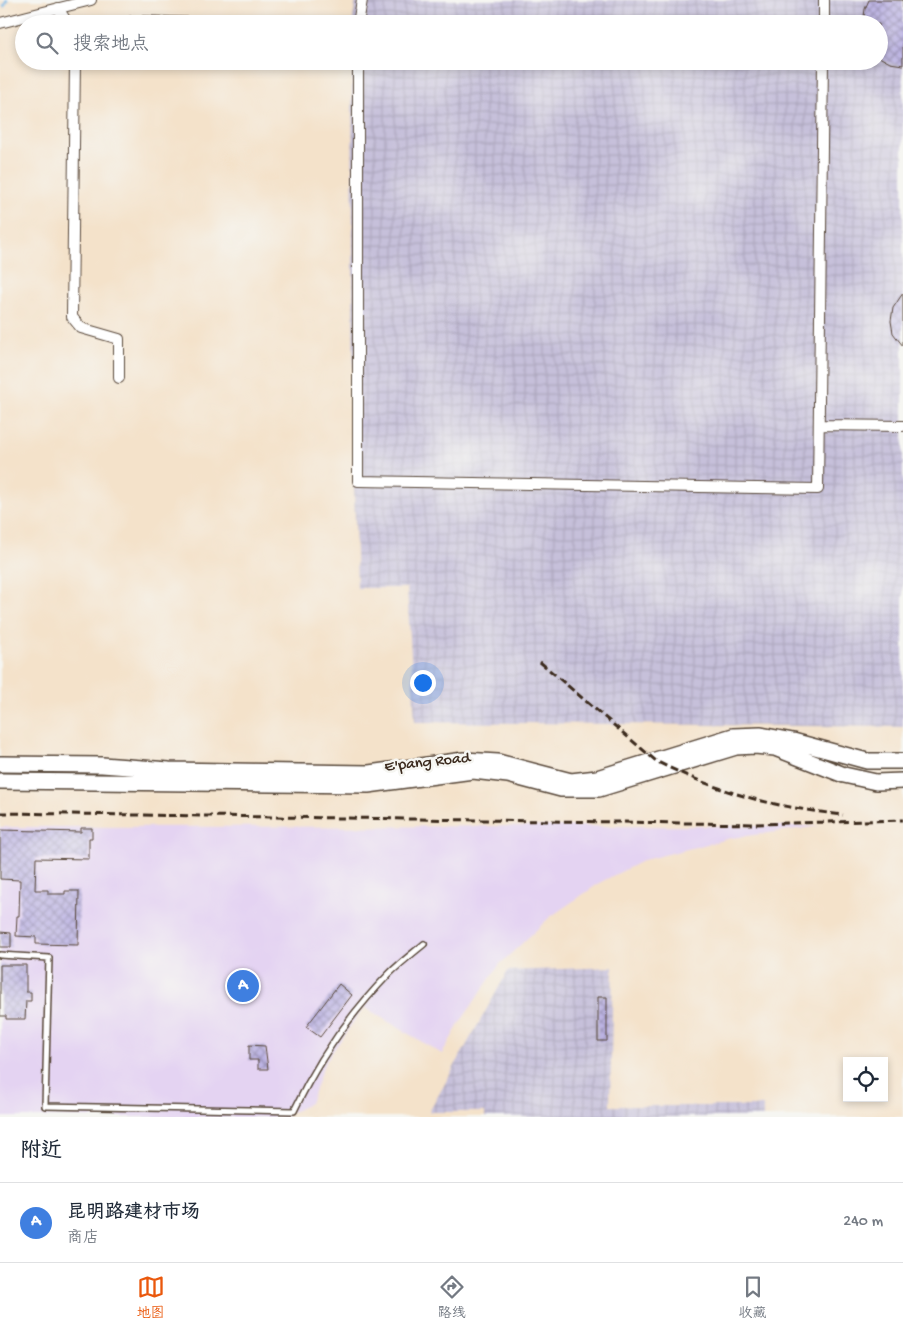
<!DOCTYPE html>
<html lang="zh">
<head>
<meta charset="utf-8">
<style>
  :root { --surface:#fff; --page:#f2f2f3; --text:#1f2937; --muted:#747a83; --line:#e0e1e3; --accent:#ea580c }
  body { margin:0; font-family:"Gochi Hand","LXGW WenKai TC",sans-serif; background:var(--page); color:var(--text) }
  .controls { position:absolute; right:15px; bottom:15px; display:grid; overflow:hidden; border-radius:0px; box-shadow:0 2px 8px #0003 }
  .controls button { width:45px; height:45px; display:grid; place-items:center; padding:0; border:0; border-bottom:1px solid var(--line); background:var(--surface); color:var(--text); font:25px sans-serif }
  .you { position:absolute; left:422px; top:682px; width:18px; height:18px; margin:-12px; border:4px solid #fff; border-radius:50%; background:#1a73e8; box-shadow:0 0 0 8px #1a73e833 }
  .badge { display:grid; place-items:center; width:32px; height:32px; border-radius:50%; background:var(--accent); color:#fff; font-size:16px; font-weight:700 }
  .pin { position:absolute; translate:-50% -50%; border:2px solid #fff; box-shadow:0 1px 5px #0006 }
  .list { margin:0; padding:0; list-style:none }
  h2 { display:flex; justify-content:space-between; align-items:center; height:65px; margin:0; padding:0 20px; font-size:21px }
  h2 small { font-size:16px; font-weight:400; color:var(--muted) }
  .list li { display:grid; grid-template-columns:32px 1fr auto; gap:15px; align-items:center; box-sizing:border-box; height:80px; padding:0 20px; border-top:1px solid var(--line) }
  .list b { display:block; font-size:19px; white-space:nowrap }
  .list p { margin:0; font-size:16px; white-space:nowrap; color:var(--muted) }
  .list em { font-size:16px; font-style:normal; color:var(--muted) }
  .icon { flex:none; width:28px; height:28px; fill:none; stroke:currentColor; stroke-width:2; stroke-linecap:round; stroke-linejoin:round }
  .map { position:relative; flex:none; width:903px; height:1117px; overflow:hidden }
  .search { position:absolute; background:var(--surface); box-shadow:0 2px 8px #0003; left:15px; right:15px; top:15px; height:55px; display:flex; align-items:center; gap:12px; box-sizing:border-box; padding:0 18px; border-radius:28px; color:var(--muted); font-size:19px }
  .sheet { height:145px; background:var(--surface) }
  nav { display:flex; justify-content:space-around; align-items:center; box-sizing:border-box; height:70px; border-top:1px solid var(--line); background:var(--surface); font-size:14px; color:var(--muted) }
  nav a { display:grid; justify-items:center; gap:2px }
  nav .on { color:var(--accent) }
  .map>svg:first-child { display:block }
  .built { fill:#e4d3f2 }
  .industrial { fill:url(#industrial-grid) }
  .lines { fill:none; stroke-linecap:round; stroke-linejoin:round }
  .stream { stroke:#70b1e4; stroke-width:3 }
  .building { fill:url(#building-cross-hatch) }
  .lane-casing { stroke:#574638; stroke-width:8 }
  .street-casing { stroke:#574638; stroke-width:12 }
  .secondary-casing { stroke:#574638; stroke-width:18 }
  .lane { stroke:#fff; stroke-width:5 }
  .street { stroke:#fff; stroke-width:10 }
  .secondary { stroke:#fff; stroke-width:15 }
  .rail { stroke:#3b2a1e; stroke-width:3; stroke-dasharray:8 4; stroke-linecap:butt }
  .labels { text-anchor:middle; stroke-width:5; stroke-linejoin:round; paint-order:stroke }
  .street-label { font-size:16px; fill:#3b2a1e; stroke:#f6f6f2 }
</style>
</head>
<body>
<div class="map">
<svg width="903" height="1117" viewBox="0 0 903 1117">
  <defs>
    <pattern id="industrial-grid" width="8" height="8" patternUnits="userSpaceOnUse" patternTransform="scale(1.25)"><rect width="8" height="8" fill="#c6c0da"/><path d="M0 4h8M4 0v8" fill="none" stroke="#aba5bb"/></pattern>
    <pattern id="building-cross-hatch" width="8" height="8" patternUnits="userSpaceOnUse" patternTransform="scale(1.25)"><rect width="8" height="8" fill="#bcb3e3"/><path d="M0 0l8 8M0 8l8-8" fill="none" stroke="#9a92b7"/></pattern>
  </defs>
  <rect width="100%" height="100%" fill="#f6f6f2"/>
  <filter id="ink" filterUnits="userSpaceOnUse"><feTurbulence type="fractalNoise" baseFrequency=".02" numOctaves="2"/><feDisplacementMap in="SourceGraphic" scale="10" xChannelSelector="R" yChannelSelector="G"/><feConvolveMatrix kernelMatrix="1 2 1 2 8 2 1 2 1" color-interpolation-filters="sRGB"/></filter>
  <filter id="wash" filterUnits="userSpaceOnUse"><feTurbulence type="fractalNoise" baseFrequency=".0096" numOctaves="4" result="noise"/><feDisplacementMap in="SourceGraphic" scale="20" xChannelSelector="R" yChannelSelector="G"/><feGaussianBlur stdDeviation="1.12" result="paint"/><feColorMatrix in="noise" values="0 0 0 0 0 0 0 0 0 0 0 0 0 0 0 0 0 1.4 0 .05"/><feComposite in="paint" operator="in"/></filter>
  <g filter="url(#wash)">
    <rect width="100%" height="100%" fill="#f4e2ca"/>
    <!-- built -->
    <path class="built" d="M820,826L731,838L644,860L601,882L550,917L500,964L461,1021L442,1054L364,1007L324,1064L310,1103L297,1110L288,1113L287,1117H0V827Z"/>
    <!-- industrial -->
    <path class="industrial" d="M356,0H903V727L415,722L407,588H357L354,486L352,61H879V24H352Z
      M613,967L610,1106H763V1117H485V1112H429L508,971Z"/>
    <g class="lines">
      <!-- stream -->
      <path class="stream" d="M4,6L7,0"/>
    </g>
    <g id="blocks">
      <!-- building -->
      <path class="building" d="M869,0H903V65L890,63L879,57V24H863L865,9Z
        M903,293V346L893,333L891,321L893,308Z
        M81,828H92V838H89V859L36,858L35,890H48V894H65V891H79L78,945L36,944V937L16,936L17,916H19L20,880L0,879V830L81,832Z
        M0,932L11,933V947H0Z
        M0,965H26V992H31V1001H26L25,1019H6V1016H0Z
        M339,984L352,995L320,1037L306,1027Z
        M598,997H607V1041H598Z
        M249,1045L265,1046L268,1069H258V1060H249Z"/>
    </g>
  </g>
  <g filter="url(#ink)">
    <use href="#blocks" fill-opacity="0" stroke="#574638" stroke-width="1"/>
    <g class="lines">
      <defs>
        <path id="lane" d="M0,955L49,958L45,1106L294,1111C318,1060 350,1014 389,974C400,963 412,954 424,944"/>
        <path id="street" d="M58,8L68,24
          M0,23L91,0
          M123,24L133,21L247,24
          M347,24L358,22
          M358,24L362,0
          M824,24V0
          M75,61L72,317L81,328L119,339V378
          M358,61V481L818,489L823,61
          M819,425L903,426"/>
        <path id="secondary" d="M0,764L102,765L169,770L369,773L464,760L498,762L571,781L597,778L733,736L761,735L793,741L867,761H903
          M0,781L368,785L473,771L508,775L561,789H599L736,747L755,746L775,748L844,775L876,782L903,781"/>
      </defs>
      <!-- lane casing -->
      <use href="#lane" class="lane-casing"/>
      <!-- street casing -->
      <use href="#street" class="street-casing"/>
      <!-- secondary casing -->
      <use href="#secondary" class="secondary-casing"/>
      <!-- lane -->
      <use href="#lane" class="lane"/>
      <!-- street -->
      <use href="#street" class="street"/>
      <!-- secondary -->
      <use href="#secondary" class="secondary"/>
      <!-- rail -->
      <path class="rail" d="M540,662L656,761C693,780 734,795 775,804C797,809 820,812 843,815
        M0,813L755,824L903,820"/>
    </g>
  </g>
  <g class="labels">
    <!-- street labels -->
    <g class="street-label">
      <text transform="translate(427 760) rotate(-6)" y="6">E'pang Road</text>
    </g>
  </g>
</svg>
<div class="controls">
<button><svg class="icon" aria-label="locate" viewBox="0 0 24 24"><circle cx="12" cy="12" r="6"/><path d="M12 2v4M12 18v4M2 12h4M18 12h4"/></svg></button>
</div>
<div class="you"></div>
<div class="pin badge" style="left:243px;top:986px;background:#3f7fe0">A</div>
<div class="search"><svg class="icon" aria-label="search" viewBox="0 0 24 24"><circle cx="10" cy="10" r="6"/><path d="M15 15l6 6"/></svg>搜索地点</div>
</div>
<section class="sheet">
<h2>附近<small></small></h2>
<ul class="list">
<li><span class="badge" style="background:#3f7fe0">A</span><div><b>昆明路建材市场</b><p>商店</p></div><em>240 m</em></li>
</ul>
</section>
<nav>
<a class="on"><svg class="icon" aria-label="map" viewBox="0 0 24 24"><path d="M3 6l6-2 6 2 6-2v14l-6 2-6-2-6 2zM9 4v14M15 6v14"/></svg>地图</a>
<a><svg class="icon" aria-label="directions" viewBox="0 0 24 24"><path d="M12 3l9 9-9 9-9-9zM9 14v-3h6M13 9l2 2-2 2"/></svg>路线</a>
<a><svg class="icon" aria-label="saved" viewBox="0 0 24 24"><path d="M7 4h10v16l-5-4-5 4z"/></svg>收藏</a>
</nav>
</body>
</html>
